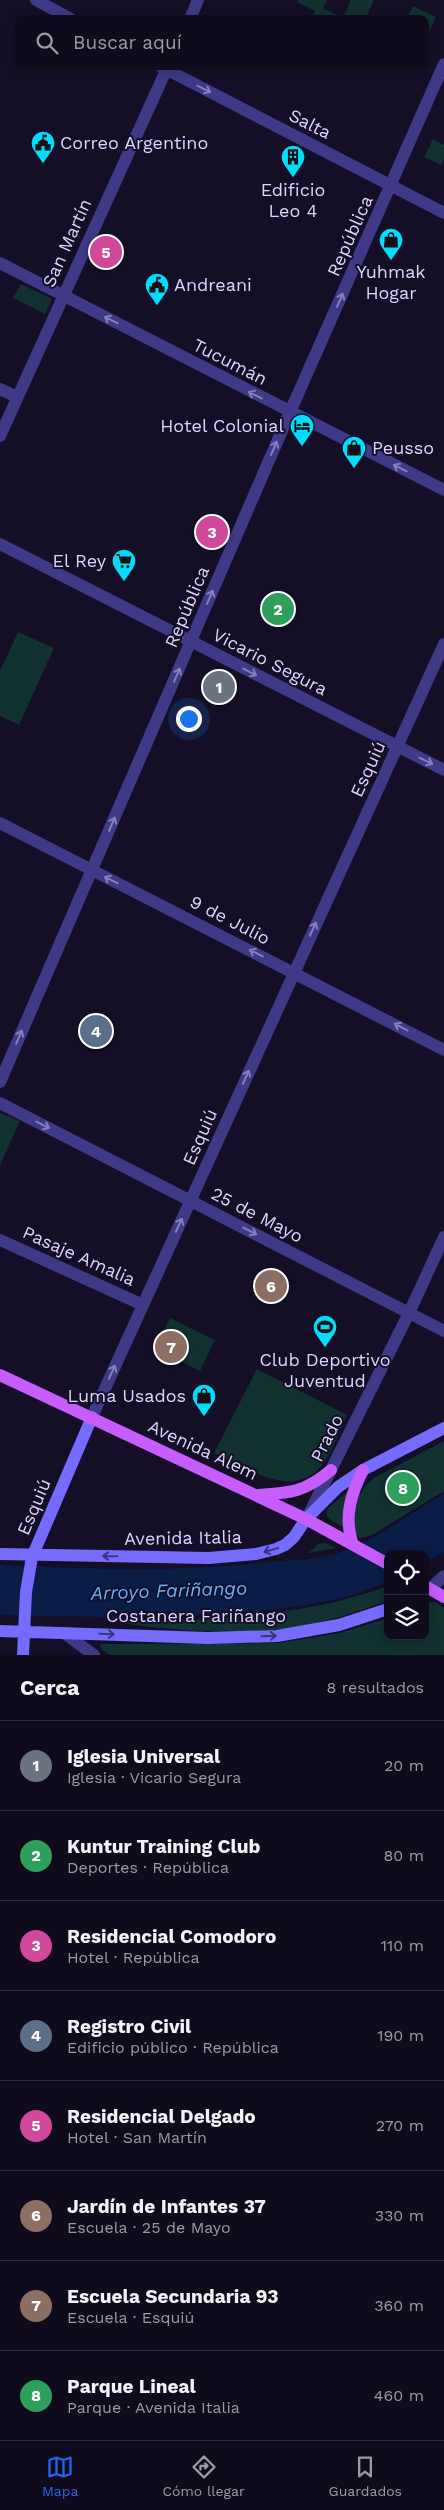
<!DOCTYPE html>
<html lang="es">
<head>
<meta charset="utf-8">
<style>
  :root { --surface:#0f0b1d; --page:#181426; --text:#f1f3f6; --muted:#9b9ba4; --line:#2f2b3b; --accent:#2563eb }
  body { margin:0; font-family:"Work Sans",sans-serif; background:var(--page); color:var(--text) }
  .controls { position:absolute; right:15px; bottom:15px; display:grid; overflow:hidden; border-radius:10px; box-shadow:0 2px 12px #0003 }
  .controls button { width:45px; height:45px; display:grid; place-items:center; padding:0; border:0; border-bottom:1px solid var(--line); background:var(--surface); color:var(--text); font:25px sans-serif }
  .you { position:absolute; left:188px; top:718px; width:18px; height:18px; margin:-12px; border:4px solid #fff; border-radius:50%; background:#1a73e8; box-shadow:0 0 0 8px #1a73e833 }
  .badge { display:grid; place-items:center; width:32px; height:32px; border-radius:50%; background:var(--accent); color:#fff; font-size:16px; font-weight:700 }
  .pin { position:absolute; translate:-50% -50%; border:2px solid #fff; box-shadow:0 1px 5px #0006 }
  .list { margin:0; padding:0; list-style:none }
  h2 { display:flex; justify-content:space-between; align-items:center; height:65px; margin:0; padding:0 20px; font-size:21px }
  h2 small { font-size:16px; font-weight:400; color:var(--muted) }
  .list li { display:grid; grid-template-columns:32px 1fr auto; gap:15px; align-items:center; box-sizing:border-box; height:90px; padding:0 20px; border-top:1px solid var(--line) }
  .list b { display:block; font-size:19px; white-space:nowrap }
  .list p { margin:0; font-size:16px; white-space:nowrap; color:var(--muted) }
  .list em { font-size:16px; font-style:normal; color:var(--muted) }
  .icon { flex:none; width:28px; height:28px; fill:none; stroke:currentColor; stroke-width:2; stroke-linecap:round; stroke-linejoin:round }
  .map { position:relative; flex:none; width:444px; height:1655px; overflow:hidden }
  .search { position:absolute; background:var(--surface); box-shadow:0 2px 12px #0003; left:15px; right:15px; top:15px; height:55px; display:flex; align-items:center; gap:12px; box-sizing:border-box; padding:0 18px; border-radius:10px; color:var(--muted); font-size:19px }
  .sheet { height:785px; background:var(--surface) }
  nav { display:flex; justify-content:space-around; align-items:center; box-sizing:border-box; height:70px; border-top:1px solid var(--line); background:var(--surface); font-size:14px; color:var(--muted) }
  nav a { display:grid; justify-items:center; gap:2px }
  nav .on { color:var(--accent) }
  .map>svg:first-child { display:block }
  .green { fill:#123131 }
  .water { fill:#091d46 }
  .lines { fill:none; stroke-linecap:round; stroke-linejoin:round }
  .street { stroke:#3f3987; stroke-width:12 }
  .secondary { stroke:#756cff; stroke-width:12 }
  .primary { stroke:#c75cff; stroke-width:12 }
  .oneway { stroke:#857fbd }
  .oneway2 { stroke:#3b347d }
  .labels { text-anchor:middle; stroke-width:4; stroke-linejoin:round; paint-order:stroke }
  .street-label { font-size:18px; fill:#dbd5ff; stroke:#140f27 }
  .poi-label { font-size:18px; fill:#dbd5ff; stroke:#140f27; text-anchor:start }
  .water-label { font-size:19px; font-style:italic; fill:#63b2ff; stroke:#140f27 }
</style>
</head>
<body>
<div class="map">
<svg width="444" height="1655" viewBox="0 0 444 1655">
  <rect width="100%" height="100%" fill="#140f27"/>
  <!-- green -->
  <path class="green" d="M298,0H327L323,8L343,18L351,0H374L365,19H311L315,11L297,2Z
    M413,6L436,17L429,33L425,31V19H407Z
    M433,139L444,145V159L441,165L424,157Z
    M21,284L52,299L45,314L13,298Z
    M18,632L54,648L19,725L0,716V671Z
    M0,1113L20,1121L0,1165Z
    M170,1318L215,1340L200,1371L155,1348Z
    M257,1369L347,1415C340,1430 334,1448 325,1461C297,1503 248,1469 214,1453Z
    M444,1441V1491L372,1535L360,1538L355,1534C352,1511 355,1493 374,1478Z
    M348,1491L343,1527L329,1519L326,1513L328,1508Z
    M325,1543L337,1548L309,1553L318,1544Z
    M388,1586V1600L385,1602C358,1611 332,1620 304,1626C258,1635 171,1632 125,1623C212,1619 305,1617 388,1586Z
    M435,1602L444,1608V1655H110L101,1649L100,1644L279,1643L340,1633L388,1618V1636H425V1603Z"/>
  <!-- water -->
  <path class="water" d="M444,1493V1552L425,1562V1554H388V1581C349,1600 309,1605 266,1610C178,1620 89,1617 0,1615V1565C90,1569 180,1573 270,1562C292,1560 317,1560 338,1553C376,1540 411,1513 444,1493Z"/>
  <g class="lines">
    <!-- street -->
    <path class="street" d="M36,0L71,19
      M190,19L198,0
      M160,66L444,213
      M0,263L444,490
      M0,389L17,397
      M0,436L168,66
      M0,544L444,770
      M0,823L444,1050
      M0,1082L290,412L444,64
      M0,1103L444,1331
      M0,1240L143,1305
      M92,1417L444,644
      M308,1516L409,1313L444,1237
      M430,1589L444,1576
      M64,1633L94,1655"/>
    <!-- secondary -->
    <path class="secondary" d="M0,1554L209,1558L256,1554L276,1549L285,1545L294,1537L306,1519L338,1487L363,1470L444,1428
      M0,1631L208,1638L277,1636L339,1625L388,1609
      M23,1655L26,1592L32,1557L92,1417"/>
    <!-- primary -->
    <path class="primary" d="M0,1375L306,1519L388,1564
      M258,1495C291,1493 305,1492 331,1470
      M352,1542C344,1516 351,1494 363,1470
      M425,1586L444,1597"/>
  </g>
  <!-- one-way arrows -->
  <defs><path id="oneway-shaft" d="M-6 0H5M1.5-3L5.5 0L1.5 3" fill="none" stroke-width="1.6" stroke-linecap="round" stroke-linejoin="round" transform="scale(1.25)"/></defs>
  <g class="oneway">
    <use href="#oneway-shaft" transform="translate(204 89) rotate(27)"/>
    <use href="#oneway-shaft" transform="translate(340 300) rotate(-66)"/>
    <use href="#oneway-shaft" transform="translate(111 320) rotate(-153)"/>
    <use href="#oneway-shaft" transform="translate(255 395) rotate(-153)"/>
    <use href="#oneway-shaft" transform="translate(274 448) rotate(-67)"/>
    <use href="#oneway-shaft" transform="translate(400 468) rotate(-153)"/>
    <use href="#oneway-shaft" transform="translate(210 597) rotate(-67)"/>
    <use href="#oneway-shaft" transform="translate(250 672) rotate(27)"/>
    <use href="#oneway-shaft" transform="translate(177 675) rotate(-67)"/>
    <use href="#oneway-shaft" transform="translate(426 761) rotate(26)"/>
    <use href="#oneway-shaft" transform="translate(112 824) rotate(-67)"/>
    <use href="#oneway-shaft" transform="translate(111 880) rotate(-153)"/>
    <use href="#oneway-shaft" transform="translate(313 929) rotate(-65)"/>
    <use href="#oneway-shaft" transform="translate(256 953) rotate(-153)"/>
    <use href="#oneway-shaft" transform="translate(401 1027) rotate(-152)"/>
    <use href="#oneway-shaft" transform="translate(19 1037) rotate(-67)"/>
    <use href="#oneway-shaft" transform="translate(246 1077) rotate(-66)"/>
    <use href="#oneway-shaft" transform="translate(43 1125) rotate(27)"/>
    <use href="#oneway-shaft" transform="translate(179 1225) rotate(-65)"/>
    <use href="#oneway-shaft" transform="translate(250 1231) rotate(27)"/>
    <use href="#oneway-shaft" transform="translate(112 1372) rotate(-65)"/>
  </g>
  <g class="oneway2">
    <use href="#oneway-shaft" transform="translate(271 1550) rotate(164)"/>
    <use href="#oneway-shaft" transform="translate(110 1556) rotate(-179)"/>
    <use href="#oneway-shaft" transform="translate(107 1634) rotate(2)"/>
    <use href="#oneway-shaft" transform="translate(269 1636) rotate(-2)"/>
  </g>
  <!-- icons -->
  <defs>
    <symbol id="civic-pin" viewBox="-11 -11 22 30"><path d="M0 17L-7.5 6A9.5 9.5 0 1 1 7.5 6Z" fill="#01ddff" stroke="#140f27"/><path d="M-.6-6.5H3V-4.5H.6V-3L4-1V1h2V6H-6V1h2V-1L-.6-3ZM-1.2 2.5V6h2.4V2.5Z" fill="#111"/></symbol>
    <symbol id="building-pin" viewBox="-11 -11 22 30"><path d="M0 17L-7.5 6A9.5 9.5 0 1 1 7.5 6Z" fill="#01ddff" stroke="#140f27"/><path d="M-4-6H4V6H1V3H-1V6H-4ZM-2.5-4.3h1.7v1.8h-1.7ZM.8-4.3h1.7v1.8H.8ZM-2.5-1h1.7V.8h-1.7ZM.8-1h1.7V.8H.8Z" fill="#111"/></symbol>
    <symbol id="shop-pin" viewBox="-11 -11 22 30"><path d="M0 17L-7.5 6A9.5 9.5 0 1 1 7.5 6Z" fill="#01ddff" stroke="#140f27"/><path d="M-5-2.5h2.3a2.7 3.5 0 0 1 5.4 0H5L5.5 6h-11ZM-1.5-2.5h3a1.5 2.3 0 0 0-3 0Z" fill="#111"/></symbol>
    <symbol id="hotel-pin" viewBox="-11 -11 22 30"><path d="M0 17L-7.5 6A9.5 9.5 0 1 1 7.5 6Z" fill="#01ddff" stroke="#140f27"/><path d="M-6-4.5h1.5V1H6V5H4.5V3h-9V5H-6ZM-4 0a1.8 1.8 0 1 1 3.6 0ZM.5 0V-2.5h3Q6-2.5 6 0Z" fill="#111"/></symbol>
    <symbol id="supermarket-pin" viewBox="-11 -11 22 30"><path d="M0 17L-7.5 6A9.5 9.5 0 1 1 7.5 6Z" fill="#01ddff" stroke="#140f27"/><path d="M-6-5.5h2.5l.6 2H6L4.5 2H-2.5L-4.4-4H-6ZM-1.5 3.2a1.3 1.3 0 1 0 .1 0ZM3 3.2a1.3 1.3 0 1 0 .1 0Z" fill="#111"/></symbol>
    <symbol id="stadium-pin" viewBox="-11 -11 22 30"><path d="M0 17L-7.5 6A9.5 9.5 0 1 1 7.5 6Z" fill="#01ddff" stroke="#140f27"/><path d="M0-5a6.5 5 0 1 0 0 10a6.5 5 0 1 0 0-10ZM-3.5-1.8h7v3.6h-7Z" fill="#111"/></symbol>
  </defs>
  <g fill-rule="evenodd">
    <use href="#civic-pin" x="29" y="129" width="28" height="38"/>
    <use href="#building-pin" x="279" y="143" width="28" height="38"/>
    <use href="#shop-pin" x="377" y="226" width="28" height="38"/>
    <use href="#civic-pin" x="143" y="271" width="28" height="38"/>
    <use href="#hotel-pin" x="288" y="412" width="28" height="38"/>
    <use href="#shop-pin" x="340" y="434" width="28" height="38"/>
    <use href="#supermarket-pin" x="110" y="547" width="28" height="38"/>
    <use href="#stadium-pin" x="311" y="1313" width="28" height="38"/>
    <use href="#shop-pin" x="190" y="1382" width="28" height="38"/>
  </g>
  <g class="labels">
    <!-- street labels -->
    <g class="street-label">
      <text transform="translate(310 124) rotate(27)" y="6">Salta</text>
      <text transform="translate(350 236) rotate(-66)" y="6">República</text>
      <text transform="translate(67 243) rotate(-66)" y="6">San Martín</text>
      <text transform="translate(230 362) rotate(27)" y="6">Tucumán</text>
      <text transform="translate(187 607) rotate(-67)" y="6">República</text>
      <text transform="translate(270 662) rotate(27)" y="6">Vicario Segura</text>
      <text transform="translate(368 769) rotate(-65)" y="6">Esquiú</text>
      <text transform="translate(230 920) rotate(27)" y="6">9 de Julio</text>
      <text transform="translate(200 1137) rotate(-66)" y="6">Esquiú</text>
      <text transform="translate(257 1215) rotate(27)" y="6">25 de Mayo</text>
      <text transform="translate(79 1256) rotate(24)" y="6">Pasaje Amalia</text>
      <text transform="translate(327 1438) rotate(-63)" y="6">Prado</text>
      <text transform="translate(203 1450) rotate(25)" y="6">Avenida Alem</text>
      <text transform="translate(34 1507) rotate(-67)" y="6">Esquiú</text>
      <text transform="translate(183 1538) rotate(-1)" y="6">Avenida Italia</text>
      <text x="196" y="1622">Costanera Fariñango</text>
    </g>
    <!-- poi labels -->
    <g class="poi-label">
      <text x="60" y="149">Correo Argentino</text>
      <text x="293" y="196" text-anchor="middle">Edificio<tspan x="293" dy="21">Leo 4</tspan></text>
      <text x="391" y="278" text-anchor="middle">Yuhmak<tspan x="391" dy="21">Hogar</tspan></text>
      <text x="174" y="291">Andreani</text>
      <text x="284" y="432" text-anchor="end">Hotel Colonial</text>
      <text x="372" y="454">Peusso</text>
      <text x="106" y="567" text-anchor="end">El Rey</text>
      <text x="325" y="1366" text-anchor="middle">Club Deportivo<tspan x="325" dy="21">Juventud</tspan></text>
      <text x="186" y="1402" text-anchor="end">Luma Usados</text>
    </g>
    <!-- water labels -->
    <g class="water-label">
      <text transform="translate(169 1590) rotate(-2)" y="7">Arroyo Fariñango</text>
    </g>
  </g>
</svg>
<div class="controls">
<button><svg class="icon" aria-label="locate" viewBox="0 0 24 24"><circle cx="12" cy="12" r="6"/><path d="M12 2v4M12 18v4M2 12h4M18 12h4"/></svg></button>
<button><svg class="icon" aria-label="layers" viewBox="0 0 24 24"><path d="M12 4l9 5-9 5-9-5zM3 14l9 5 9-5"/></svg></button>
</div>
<div class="you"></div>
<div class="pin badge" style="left:219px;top:687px;background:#6b7280">1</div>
<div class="pin badge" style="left:278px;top:609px;background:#2e9e5b">2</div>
<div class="pin badge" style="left:212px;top:532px;background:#d1479c">3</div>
<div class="pin badge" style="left:96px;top:1031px;background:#5c6f8a">4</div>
<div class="pin badge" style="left:106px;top:252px;background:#d1479c">5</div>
<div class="pin badge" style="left:271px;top:1286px;background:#8d6e63">6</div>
<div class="pin badge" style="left:171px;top:1347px;background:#8d6e63">7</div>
<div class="pin badge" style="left:403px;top:1488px;background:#2e9e5b">8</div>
<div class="search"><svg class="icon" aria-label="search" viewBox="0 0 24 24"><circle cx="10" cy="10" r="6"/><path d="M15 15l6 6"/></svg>Buscar aquí</div>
</div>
<section class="sheet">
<h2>Cerca<small>8 resultados</small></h2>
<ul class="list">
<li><span class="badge" style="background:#6b7280">1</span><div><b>Iglesia Universal</b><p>Iglesia · Vicario Segura</p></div><em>20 m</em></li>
<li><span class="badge" style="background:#2e9e5b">2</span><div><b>Kuntur Training Club</b><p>Deportes · República</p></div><em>80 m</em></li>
<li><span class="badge" style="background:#d1479c">3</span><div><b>Residencial Comodoro</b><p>Hotel · República</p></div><em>110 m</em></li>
<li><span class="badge" style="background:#5c6f8a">4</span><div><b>Registro Civil</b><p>Edificio público · República</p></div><em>190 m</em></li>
<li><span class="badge" style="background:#d1479c">5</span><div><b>Residencial Delgado</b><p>Hotel · San Martín</p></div><em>270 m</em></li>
<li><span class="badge" style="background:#8d6e63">6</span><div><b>Jardín de Infantes 37</b><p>Escuela · 25 de Mayo</p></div><em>330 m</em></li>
<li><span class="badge" style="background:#8d6e63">7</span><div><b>Escuela Secundaria 93</b><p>Escuela · Esquiú</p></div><em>360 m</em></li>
<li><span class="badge" style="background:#2e9e5b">8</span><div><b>Parque Lineal</b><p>Parque · Avenida Italia</p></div><em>460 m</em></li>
</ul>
</section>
<nav>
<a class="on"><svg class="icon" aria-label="map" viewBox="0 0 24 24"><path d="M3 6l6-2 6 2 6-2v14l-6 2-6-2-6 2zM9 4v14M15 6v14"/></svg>Mapa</a>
<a><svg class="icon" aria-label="directions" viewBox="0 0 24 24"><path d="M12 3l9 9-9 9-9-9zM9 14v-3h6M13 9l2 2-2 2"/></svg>Cómo llegar</a>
<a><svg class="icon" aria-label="saved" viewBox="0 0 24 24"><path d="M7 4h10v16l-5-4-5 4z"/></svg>Guardados</a>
</nav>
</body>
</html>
